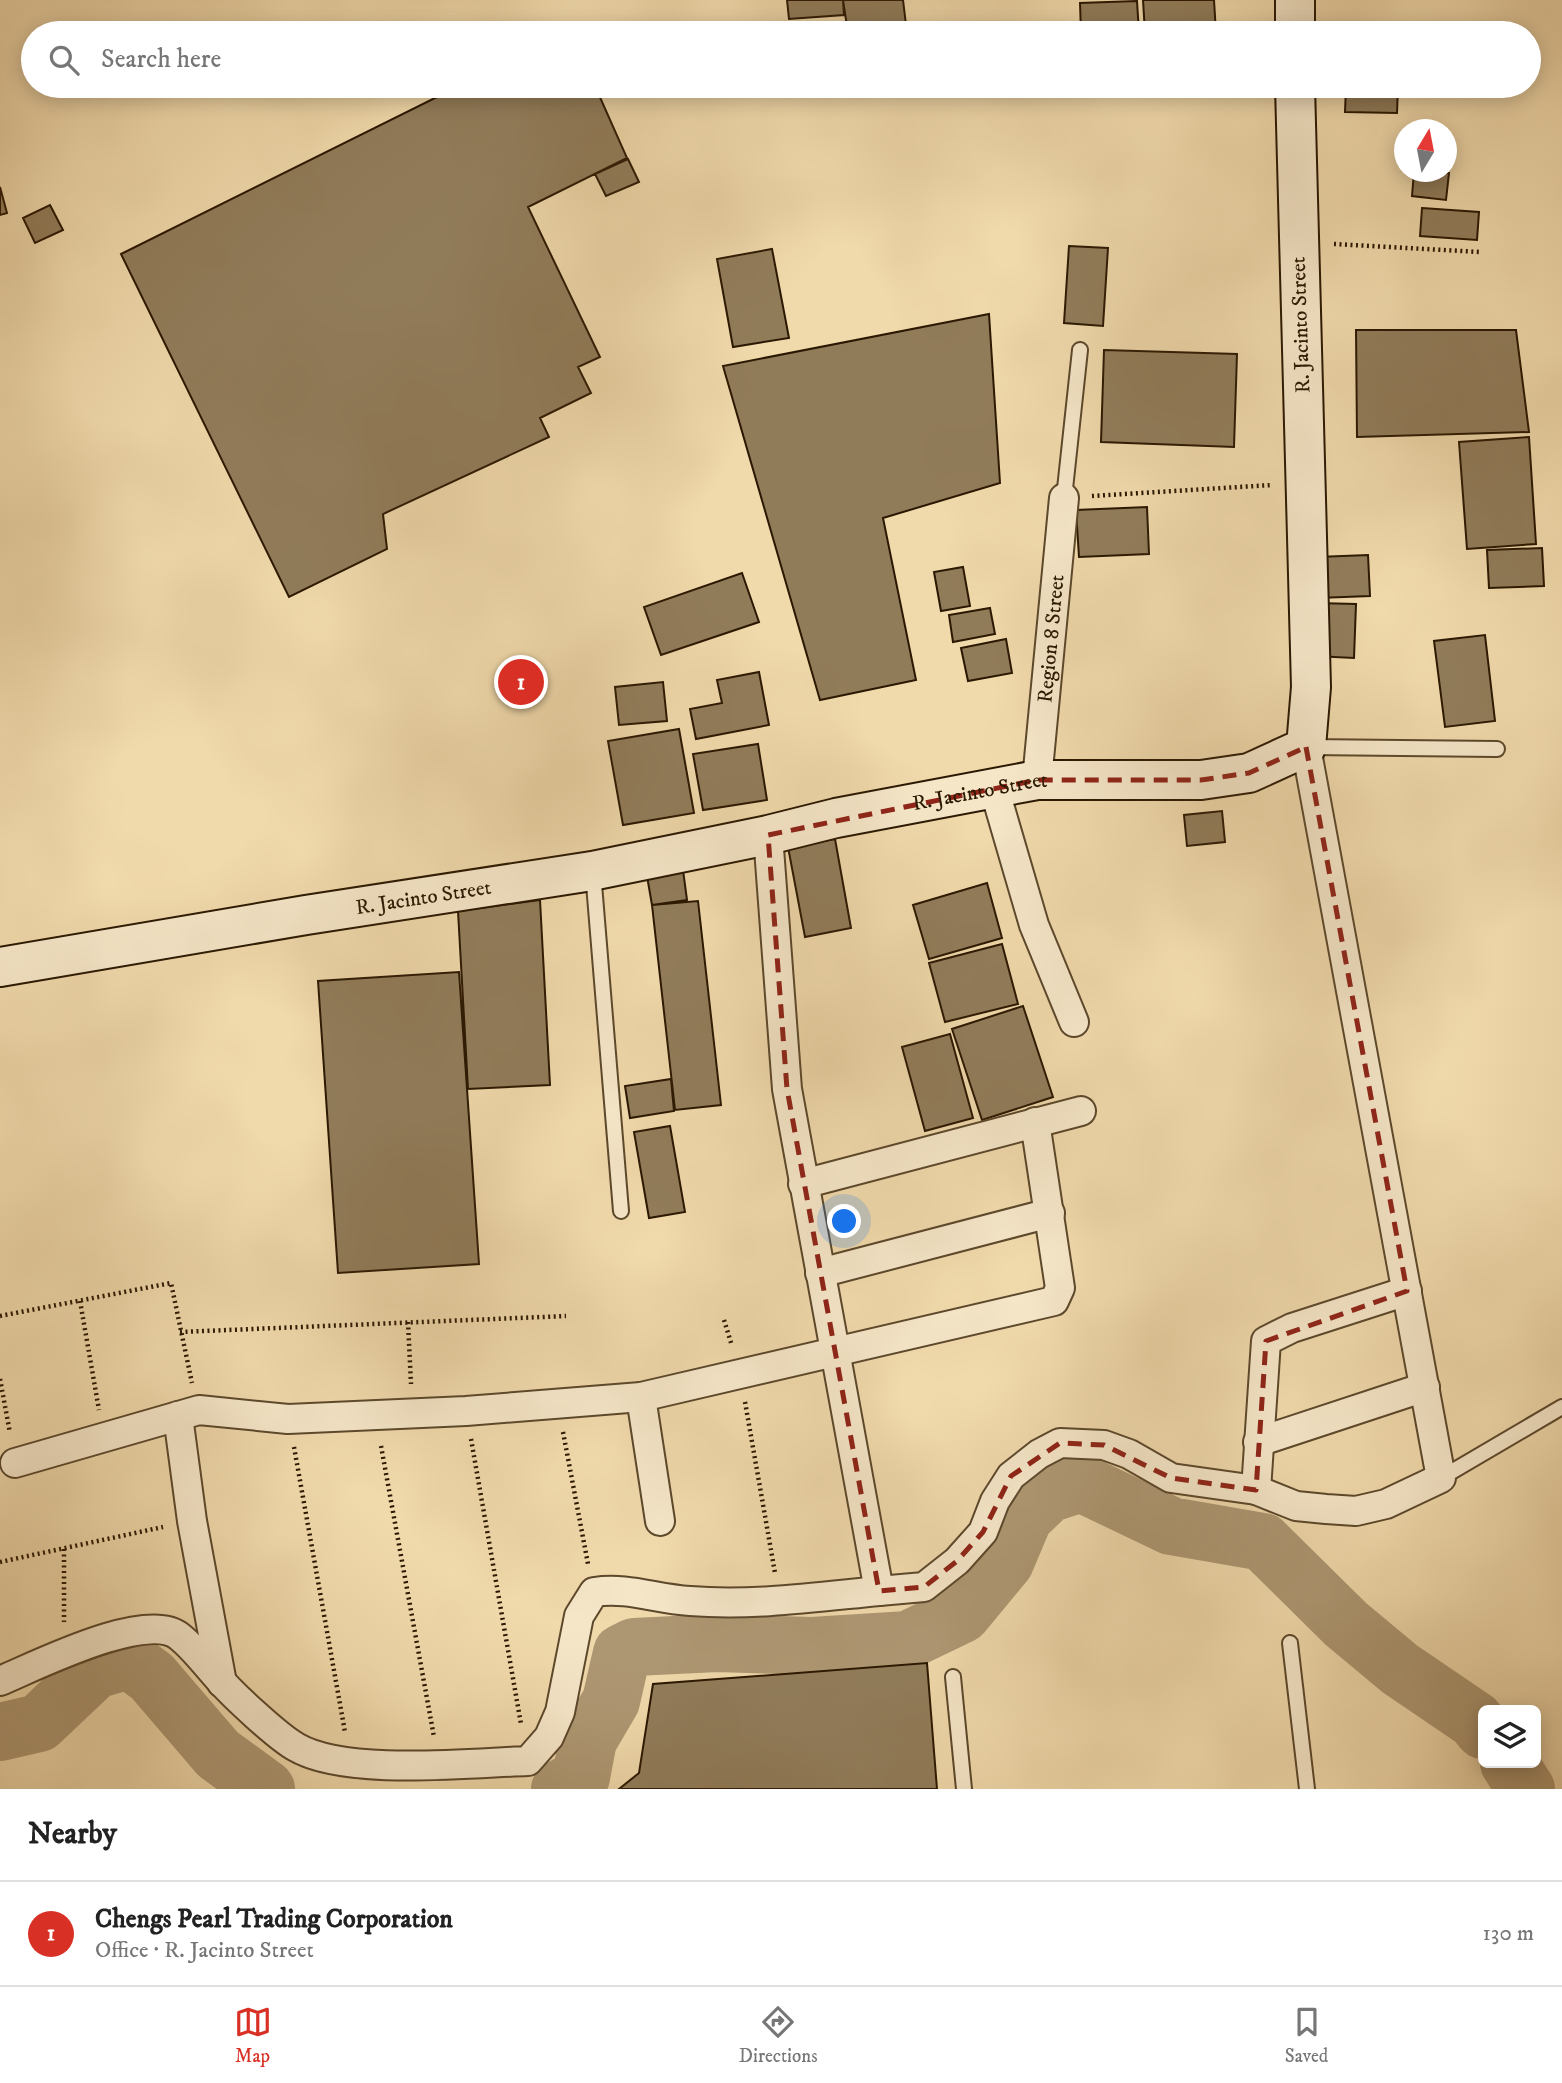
<!DOCTYPE html>
<html lang="en">
<head>
<meta charset="utf-8">
<style>
  :root { --surface:#fff; --page:#f2f2f2; --text:#222; --muted:#767676; --line:#e0e0e0; --accent:#d93025 }
  body { margin:0; font-family:"IM FELL DW Pica",serif; background:var(--page); color:var(--text) }
  .controls { position:absolute; right:21px; bottom:21px; display:grid; overflow:hidden; border-radius:10px; box-shadow:0 4px 18px #0003 }
  .controls button { width:63px; height:63px; display:grid; place-items:center; padding:0; border:0; border-bottom:2px solid var(--line); background:var(--surface); color:var(--text); font:35px sans-serif }
  .compass { position:absolute; left:1394px; top:119px; width:63px; height:63px; border-radius:50%; background:var(--surface); box-shadow:0 4px 18px #0003; rotate:10deg }
  .you { position:absolute; left:845px; top:1222px; width:24px; height:24px; margin:-18px; border:5px solid #fff; border-radius:50%; background:#1a73e8; box-shadow:0 0 0 10px #1a73e833 }
  .badge { display:grid; place-items:center; width:46px; height:46px; border-radius:50%; background:var(--accent); color:#fff; font-size:23px; font-weight:700 }
  .pin { position:absolute; translate:-50% -50%; border:4px solid #fff; box-shadow:0 2px 7px #0006 }
  .list { margin:0; padding:0; list-style:none }
  h2 { display:flex; justify-content:space-between; align-items:center; height:91px; margin:0; padding:0 28px; font-size:30px }
  h2 small { font-size:23px; font-weight:400; color:var(--muted) }
  .list li { display:grid; grid-template-columns:46px 1fr auto; gap:21px; align-items:center; box-sizing:border-box; height:105px; padding:0 28px; border-top:2px solid var(--line) }
  .list b { display:block; font-size:26px; white-space:nowrap }
  .list p { margin:0; font-size:23px; white-space:nowrap; color:var(--muted) }
  .list em { font-size:23px; font-style:normal; color:var(--muted) }
  .icon { flex:none; width:38px; height:38px; fill:none; stroke:currentColor; stroke-width:2; stroke-linecap:round; stroke-linejoin:round }
  .map { position:relative; flex:none; width:1562px; height:1789px; overflow:hidden }
  .search { position:absolute; background:var(--surface); box-shadow:0 4px 18px #0003; left:21px; right:21px; top:21px; height:77px; display:flex; align-items:center; gap:18px; box-sizing:border-box; padding:0 24px; border-radius:38px; color:var(--muted); font-size:26px }
  .sheet { height:196px; background:var(--surface) }
  nav { display:flex; justify-content:space-around; align-items:center; box-sizing:border-box; height:98px; border-top:2px solid var(--line); background:var(--surface); font-size:19px; color:var(--muted) }
  nav a { display:grid; justify-items:center; gap:4px }
  nav .on { color:var(--accent) }
  .map>svg:first-child { display:block }
  .lines { fill:none; stroke-linecap:round; stroke-linejoin:round }
  .river { stroke:#ad9772; stroke-width:58 }
  .building { fill:#917c5a; stroke:#2b1802; stroke-width:2 }
  .lane-casing { stroke:#5c482c; stroke-width:18 }
  .street-casing { stroke:#5c482c; stroke-width:32 }
  .secondary-casing { stroke:#2b1802; stroke-width:42 }
  .path { stroke:#2b1802; stroke-width:4.5; stroke-dasharray:2 3.5; stroke-linecap:butt }
  .lane { stroke:#f5e6c8; stroke-width:14 }
  .street { stroke:#f5e6c8; stroke-width:28 }
  .secondary { stroke:#f5e6c8; stroke-width:38 }
  .marked { fill:none; stroke:#8f2418; stroke-width:5; stroke-dasharray:14 9; stroke-linejoin:round }
  .labels { text-anchor:middle; stroke-width:5; stroke-linejoin:round; paint-order:stroke }
  .street-label { font-size:21px; fill:#2b1802; stroke:#f5e6c8 }
</style>
</head>
<body>
<div class="map">
<svg width="1562" height="1789" viewBox="0 0 1562 1789">
  <rect width="100%" height="100%" fill="#f0d9ab"/>
  <filter id="stains"><feTurbulence type="fractalNoise" baseFrequency=".00286" numOctaves="4"/><feColorMatrix values="0 0 0 0 .2 0 0 0 0 .09 0 0 0 0 .02 0 0 0 .5 -.17"/></filter>
  <radialGradient id="worn" r=".72"><stop offset=".6" stop-color="#630" stop-opacity="0"/><stop offset="1" stop-color="#630" stop-opacity=".3"/></radialGradient>
  <g class="lines">
    <!-- river -->
    <path class="river" d="M0,1732L39,1723L95,1670L129,1660L152,1677L218,1754L266,1789
      M1509,1763L1526,1789
      M560,1789L581,1777L588,1740L611,1701L622,1653L634,1647L717,1643L812,1646L908,1640L962,1614L1005,1562L1024,1517L1048,1494L1081,1483L1171,1526L1263,1542L1346,1624L1400,1669L1475,1720L1483,1730"/>
  </g>
  <!-- building -->
  <path class="building" d="M787,0H843L844,15L789,19Z
    M843,0H903L907,33H848Z
    M1143,0H1214L1216,33H1145Z
    M1137,1L1139,33H1081L1080,3Z
    M459,86H595L627,158L528,207L600,357L578,367L591,393L540,418L549,437L383,514L387,549L289,597L121,254Z
    M1346,86H1398L1397,113L1345,112Z
    M628,159L639,182L606,196L595,174Z
    M1414,172L1449,173L1446,200L1412,196Z
    M0,187L7,213L0,215Z
    M50,205L63,230L35,243L23,218Z
    M1422,208L1479,212L1477,240L1420,236Z
    M1069,246L1108,248L1103,326L1064,323Z
    M772,249L789,338L733,347L717,259Z
    M989,314L1000,483L883,518L916,680L820,700L723,366Z
    M1356,330H1516L1529,432L1357,437Z
    M1104,350L1237,354L1234,447L1101,442Z
    M1529,437L1536,544L1467,549L1459,442Z
    M1147,507L1149,554L1079,557L1076,510Z
    M1542,548L1544,586L1489,588L1487,550Z
    M1368,555L1370,596L1318,598L1317,557Z
    M963,567L970,606L941,611L934,572Z
    M742,573L759,622L661,655L644,607Z
    M1316,603L1356,604L1354,658L1314,656Z
    M990,608L995,634L953,642L949,615Z
    M1485,635L1495,721L1445,727L1434,641Z
    M1006,639L1012,673L968,681L961,648Z
    M759,672L769,725L696,739L690,709L722,703L717,680Z
    M663,682L667,721L619,725L615,687Z
    M679,729L694,813L623,825L608,741Z
    M758,744L767,800L703,810L693,754Z
    M1222,811L1225,842L1187,846L1184,815Z
    M835,839L851,928L805,937L788,847Z
    M683,870L687,900L652,905L647,876Z
    M987,883L1002,938L929,959L913,905Z
    M540,900L550,1085L468,1089L458,911Z
    M698,901L721,1105L675,1110L652,905Z
    M1002,944L1018,1004L945,1022L929,963Z
    M459,972L479,1264L338,1273L318,981Z
    M1023,1006L1053,1097L982,1120L952,1029Z
    M950,1034L973,1118L925,1131L902,1047Z
    M671,1079L674,1111L630,1118L625,1086Z
    M670,1126L685,1212L649,1218L634,1132Z
    M927,1663L937,1789H619L639,1773L653,1684Z"/>
  <g class="lines">
    <defs>
      <path id="lane" d="M1064,498L1080,350
        M1307,747L1497,749
        M593,872L621,1211
        M1441,1478L1562,1407
        M1290,1643L1307,1789
        M953,1677L964,1789"/>
      <g id="street">
        <path id="s1" d="M1037,780L1064,498"/>
        <path d="M994,788L1034,925L1074,1022"/>
        <path d="M803,1184L1081,1111"/>
        <path d="M820,1273L1050,1213"/>
        <path d="M641,1397L660,1521"/>
        <path d="M178,1416L192,1521L222,1683"/>
        <path d="M1258,1442L1425,1387"/>
        <path d="M15,1463L199,1410L288,1419L466,1411L641,1397L1054,1301L1060,1288L1035,1122"/>
        <path d="M1256,1490L1266,1341L1292,1328L1407,1291"/>
        <path d="M879,1591L924,1587L957,1561L983,1532L995,1501L1011,1476L1039,1454L1060,1443L1104,1445L1129,1454L1171,1478L1256,1490L1296,1506L1326,1509L1356,1511L1386,1504L1441,1478L1306,747"/>
        <path d="M0,1681C36,1666 148,1609 180,1637C195,1649 207,1666 220,1680C234,1696 278,1737 296,1747C345,1776 469,1763 528,1761L549,1737L560,1712L579,1616L594,1592C629,1587 655,1599 690,1601C753,1606 817,1597 879,1591L787,1089L768,835"/>
      </g>
      <g id="secondary">
        <path d="M1295,0V33"/>
        <path id="s2" d="M0,967L306,915L592,871L768,835L836,818L1037,780H1201L1249,773L1306,747L1311,687L1295,86"/>
      </g>
    </defs>
    <!-- lane casing -->
    <use href="#lane" class="lane-casing"/>
    <!-- street casing -->
    <use href="#street" class="street-casing"/>
    <!-- secondary casing -->
    <use href="#secondary" class="secondary-casing"/>
    <!-- path -->
    <path class="path" d="M1334,244L1480,252
      M1092,496L1272,485
      M80,1301L99,1410
      M0,1316L171,1283L192,1383
      M724,1320L732,1346
      M408,1322L411,1384
      M180,1332L566,1316
      M0,1379L10,1433
      M745,1402L775,1573
      M563,1432L588,1564
      M471,1439L521,1724
      M381,1446L434,1737
      M294,1447L345,1732
      M64,1549V1622
      M0,1562L163,1527"/>
    <!-- lane -->
    <use href="#lane" class="lane"/>
    <!-- street -->
    <use href="#street" class="street"/>
    <!-- secondary -->
    <use href="#secondary" class="secondary"/>
  </g>
  <!-- marked area -->
  <path class="marked" d="M1306,747L1407,1291L1266,1341L1256,1490L1171,1478L1104,1445L1060,1443L1011,1476L983,1532L957,1561L924,1587L879,1591L787,1089L768,835L1037,780H1201L1249,773Z"/>
  <g class="labels">
    <!-- street labels -->
    <g class="street-label">
      <text transform="translate(1300 325) rotate(-92)" y="7">R. Jacinto Street</text>
      <text dy="7" stroke="none"><textPath href="#s1" startOffset="142">Region 8 Street</textPath></text>
      <text dy="7" stroke="none"><textPath href="#s2" startOffset="996">R. Jacinto Street</textPath></text>
      <text dy="7" stroke="none"><textPath href="#s2" startOffset="429">R. Jacinto Street</textPath></text>
    </g>
  </g>
  <rect width="100%" height="100%" filter="url(#stains)"/>
  <rect width="100%" height="100%" fill="url(#worn)"/>
</svg>
<div class="controls">
<button><svg class="icon" aria-label="layers" viewBox="0 0 24 24"><path d="M12 4l9 5-9 5-9-5zM3 14l9 5 9-5"/></svg></button>
</div>
<svg class="compass" viewBox="-18 -18 36 36"><path d="M0-13l5 13h-10z" fill="#e53935"/><path d="M0 13l5-13h-10z" fill="#767676"/></svg>
<div class="you"></div>
<div class="pin badge" style="left:521px;top:682px">1</div>
<div class="search"><svg class="icon" aria-label="search" viewBox="0 0 24 24"><circle cx="10" cy="10" r="6"/><path d="M15 15l6 6"/></svg>Search here</div>
</div>
<section class="sheet">
<h2>Nearby<small></small></h2>
<ul class="list">
<li><span class="badge">1</span><div><b>Chengs Pearl Trading Corporation</b><p>Office · R. Jacinto Street</p></div><em>130 m</em></li>
</ul>
</section>
<nav>
<a class="on"><svg class="icon" aria-label="map" viewBox="0 0 24 24"><path d="M3 6l6-2 6 2 6-2v14l-6 2-6-2-6 2zM9 4v14M15 6v14"/></svg>Map</a>
<a><svg class="icon" aria-label="directions" viewBox="0 0 24 24"><path d="M12 3l9 9-9 9-9-9zM9 14v-3h6M13 9l2 2-2 2"/></svg>Directions</a>
<a><svg class="icon" aria-label="saved" viewBox="0 0 24 24"><path d="M7 4h10v16l-5-4-5 4z"/></svg>Saved</a>
</nav>
</body>
</html>
